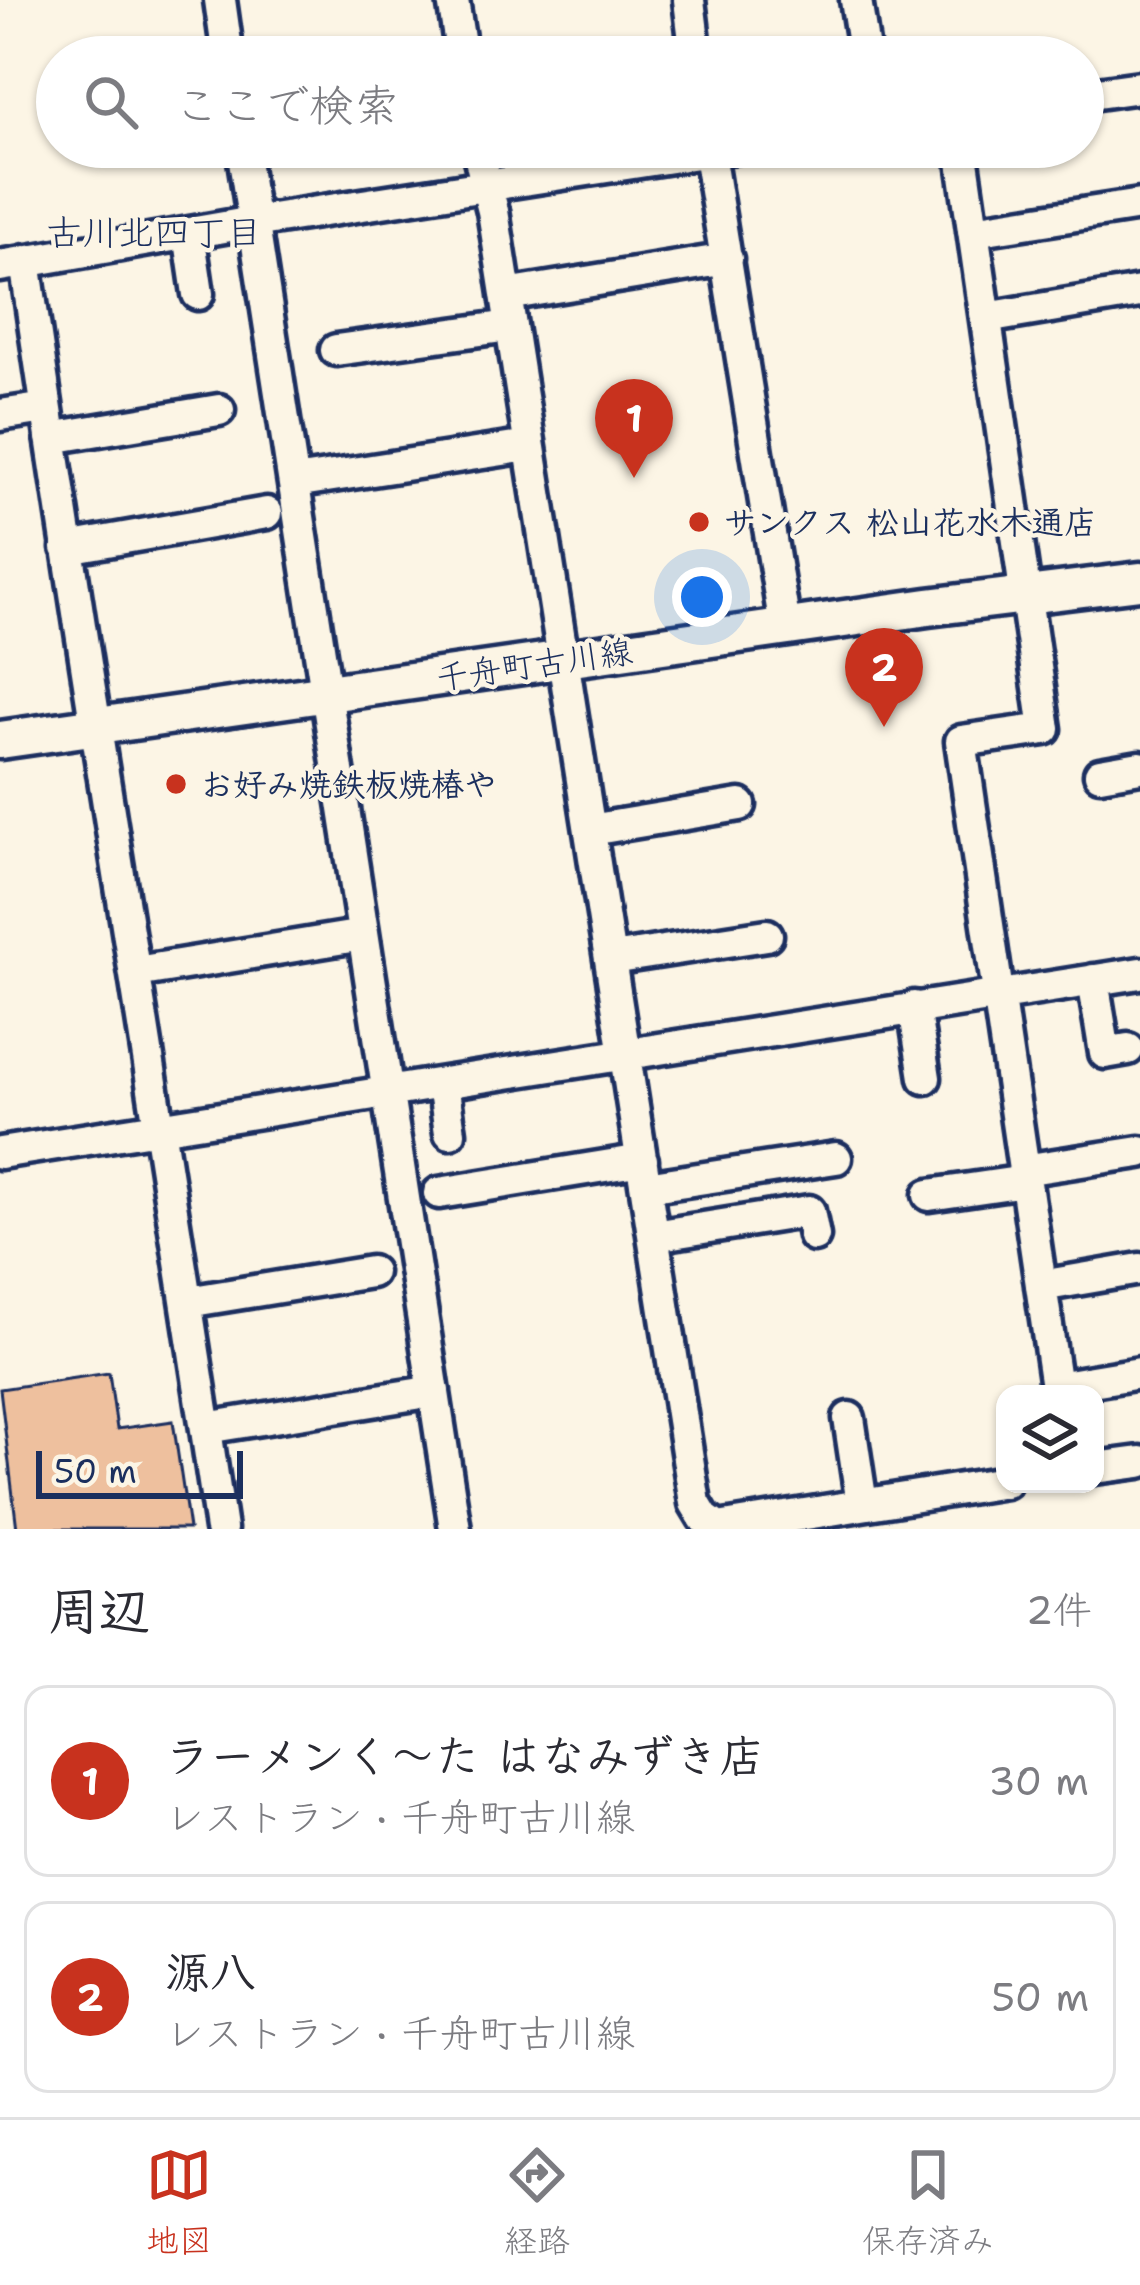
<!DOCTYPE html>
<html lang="ja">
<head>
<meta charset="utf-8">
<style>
  :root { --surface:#fff; --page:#f2f2f3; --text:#2b2b33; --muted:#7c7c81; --line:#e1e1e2; --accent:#c8321e }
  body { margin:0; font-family:"Shantell Sans","Klee One",sans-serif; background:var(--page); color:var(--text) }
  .controls { position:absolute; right:36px; bottom:36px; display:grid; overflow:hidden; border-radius:24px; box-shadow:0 3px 9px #0004 }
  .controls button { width:108px; height:108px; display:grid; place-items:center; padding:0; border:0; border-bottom:3px solid var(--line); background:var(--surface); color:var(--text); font:60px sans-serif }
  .scale { position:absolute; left:36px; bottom:30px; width:207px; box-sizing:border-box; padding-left:12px; border:6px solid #1b2f5e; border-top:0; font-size:33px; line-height:42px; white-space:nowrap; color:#1b2f5e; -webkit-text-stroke:9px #fcf5e5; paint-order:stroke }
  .you { position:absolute; left:702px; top:597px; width:42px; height:42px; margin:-30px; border:9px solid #fff; border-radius:50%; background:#1a73e8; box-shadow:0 0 0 18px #1a73e833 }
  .badge { display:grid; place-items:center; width:78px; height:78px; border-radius:50%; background:var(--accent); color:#fff; font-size:39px; font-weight:700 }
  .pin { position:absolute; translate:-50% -99px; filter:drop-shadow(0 3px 6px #0008) }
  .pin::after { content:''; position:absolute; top:63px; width:42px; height:36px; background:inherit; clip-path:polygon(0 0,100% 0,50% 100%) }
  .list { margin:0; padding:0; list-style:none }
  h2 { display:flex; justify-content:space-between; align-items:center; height:156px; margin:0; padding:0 48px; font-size:51px }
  h2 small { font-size:39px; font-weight:400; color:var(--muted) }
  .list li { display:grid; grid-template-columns:78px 1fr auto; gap:36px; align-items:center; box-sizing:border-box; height:192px; margin:0 24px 24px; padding:0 24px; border:3px solid var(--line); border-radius:24px }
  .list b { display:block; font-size:45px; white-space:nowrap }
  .list p { margin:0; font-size:39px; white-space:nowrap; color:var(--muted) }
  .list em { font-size:39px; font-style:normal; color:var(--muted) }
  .icon { flex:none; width:66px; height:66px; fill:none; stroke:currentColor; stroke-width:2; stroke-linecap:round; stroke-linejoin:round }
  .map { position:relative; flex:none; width:1140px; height:1529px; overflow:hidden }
  .search { position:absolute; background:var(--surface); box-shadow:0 3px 9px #0004; left:36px; right:36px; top:36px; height:132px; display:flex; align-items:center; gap:30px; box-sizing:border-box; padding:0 42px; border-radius:66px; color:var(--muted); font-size:45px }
  .sheet { height:588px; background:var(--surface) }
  nav { display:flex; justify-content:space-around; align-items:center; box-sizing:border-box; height:168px; border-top:3px solid var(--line); background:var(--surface); font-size:33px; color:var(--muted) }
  nav a { display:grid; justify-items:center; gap:6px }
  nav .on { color:var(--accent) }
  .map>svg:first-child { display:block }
  .building { fill:#eec09e; stroke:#1b2f5e; stroke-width:3 }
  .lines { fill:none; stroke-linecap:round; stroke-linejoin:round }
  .minor-casing { stroke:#1b2f5e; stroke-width:39 }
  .tertiary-casing { stroke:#1b2f5e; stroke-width:45 }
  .minor { stroke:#fcf5e5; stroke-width:30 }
  .tertiary { stroke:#fcf5e5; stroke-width:36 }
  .poi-dot { fill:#c8321e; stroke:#fcf5e5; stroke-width:4.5 }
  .labels { text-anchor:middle; stroke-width:9; stroke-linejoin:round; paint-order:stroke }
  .poi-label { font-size:33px; font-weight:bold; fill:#1b2f5e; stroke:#fcf5e5; text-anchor:start }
  .street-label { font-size:33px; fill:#1b2f5e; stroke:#fcf5e5 }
  .neighbourhood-label { font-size:36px; fill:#1b2f5e; stroke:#fcf5e5 }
</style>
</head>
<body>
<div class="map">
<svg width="1140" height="1529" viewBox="0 0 1140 1529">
  <rect width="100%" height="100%" fill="#fcf5e5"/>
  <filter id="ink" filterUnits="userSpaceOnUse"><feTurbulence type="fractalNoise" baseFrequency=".00833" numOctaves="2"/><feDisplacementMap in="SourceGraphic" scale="24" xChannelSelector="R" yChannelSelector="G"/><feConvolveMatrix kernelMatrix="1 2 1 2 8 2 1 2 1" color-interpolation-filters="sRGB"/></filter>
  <g filter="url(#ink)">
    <!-- building -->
    <path class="building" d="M109,1373L117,1429L173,1421L189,1529H17L0,1389Z"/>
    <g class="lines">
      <defs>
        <path id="minor" d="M220,0L228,57
          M453,0L462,57
          M689,0L696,57
          M856,0L865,57
          M1083,95L1140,87
          M242,147L455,1529
          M477,147L493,211L695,1503L704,1518L718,1528L1005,1482
          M708,147L785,627
          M961,147L1045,729L961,741L1057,1394
          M973,231L1140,205
          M189,233L198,294
          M25,261C86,684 158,1106 221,1529
          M0,266L253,222L736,147
          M506,295L727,259
          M986,318L1140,292
          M336,350L510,326
          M0,415L46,408
          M51,438L219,410
          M294,482L528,446
          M67,548L267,513
          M1100,774L1140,767
          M590,830L740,805
          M611,959L767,935
          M136,972L363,935
          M1093,980L1105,1053L1128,1049
          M914,1007L925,1078
          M443,1083L450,1133
          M0,1153L1140,973
          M1023,1170L1140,1152
          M646,1187L836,1158
          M439,1193L642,1160
          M929,1195L1025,1181
          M654,1236L809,1211L814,1236
          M1041,1286L1140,1269
          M187,1302L371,1272
          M1056,1387L1140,1373
          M849,1418L862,1504
          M206,1428L434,1391
          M1095,1468L1140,1462"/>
        <path id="tertiary" d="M0,740L928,607L1140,581"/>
      </defs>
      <!-- minor casing -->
      <use href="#minor" class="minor-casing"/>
      <!-- tertiary casing -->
      <use href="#tertiary" class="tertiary-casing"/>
      <!-- minor -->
      <use href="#minor" class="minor"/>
      <!-- tertiary -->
      <use href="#tertiary" class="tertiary"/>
    </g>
  </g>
  <!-- markers -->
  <g class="poi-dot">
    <circle cx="699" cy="522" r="12"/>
    <circle cx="176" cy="784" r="12"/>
  </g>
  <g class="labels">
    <!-- poi labels -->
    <g class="poi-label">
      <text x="723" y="534">サンクス 松山花水木通店</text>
      <text x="200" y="796">お好み焼鉄板焼椿や</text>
    </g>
    <!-- street labels -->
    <g class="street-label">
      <text transform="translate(534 664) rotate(-8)" y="12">千舟町古川線</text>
    </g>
    <!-- neighbourhood labels -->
    <g class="neighbourhood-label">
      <text x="154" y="245">古川北四丁目</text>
    </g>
  </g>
</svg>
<div class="controls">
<button><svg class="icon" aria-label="layers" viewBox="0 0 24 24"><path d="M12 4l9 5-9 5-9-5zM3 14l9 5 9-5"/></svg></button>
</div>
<div class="scale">50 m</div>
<div class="you"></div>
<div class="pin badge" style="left:634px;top:478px">1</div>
<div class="pin badge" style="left:884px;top:727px">2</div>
<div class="search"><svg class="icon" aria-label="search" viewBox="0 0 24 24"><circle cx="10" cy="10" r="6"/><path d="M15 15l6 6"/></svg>ここで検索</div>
</div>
<section class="sheet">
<h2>周辺<small>2件</small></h2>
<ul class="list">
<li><span class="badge">1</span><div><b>ラーメンく～た はなみずき店</b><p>レストラン · 千舟町古川線</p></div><em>30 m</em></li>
<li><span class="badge">2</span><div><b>源八</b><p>レストラン · 千舟町古川線</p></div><em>50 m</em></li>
</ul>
</section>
<nav>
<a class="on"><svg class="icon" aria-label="map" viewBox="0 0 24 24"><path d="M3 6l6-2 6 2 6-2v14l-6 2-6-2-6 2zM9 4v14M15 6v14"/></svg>地図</a>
<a><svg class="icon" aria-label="directions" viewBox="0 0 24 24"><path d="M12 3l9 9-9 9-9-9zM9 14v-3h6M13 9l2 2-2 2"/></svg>経路</a>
<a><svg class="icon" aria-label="saved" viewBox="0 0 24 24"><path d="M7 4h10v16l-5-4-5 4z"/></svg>保存済み</a>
</nav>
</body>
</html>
